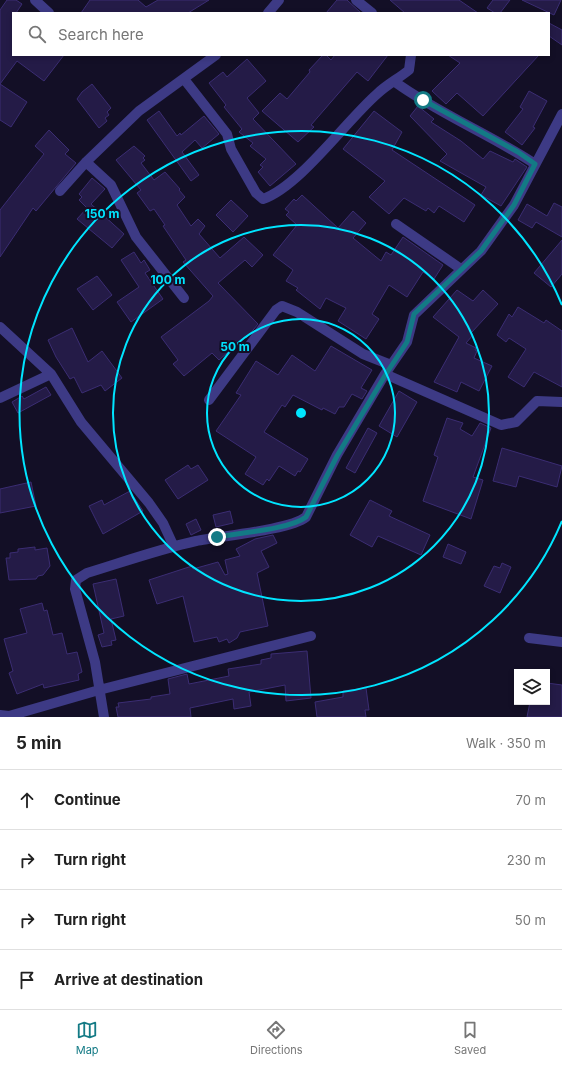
<!DOCTYPE html>
<html lang="en">
<head>
<meta charset="utf-8">
<style>
  :root { --surface:#fff; --page:#f6f6f6; --text:#222; --muted:#767676; --line:#e0e0e0; --accent:#137a85 }
  body { margin:0; font-family:Inter,sans-serif; background:var(--page); color:var(--text) }
  .controls { position:absolute; right:12px; bottom:12px; display:grid; overflow:hidden; border-radius:0px; box-shadow:0 2px 6px #0003 }
  .controls button { width:36px; height:36px; display:grid; place-items:center; padding:0; border:0; border-bottom:1px solid var(--line); background:var(--surface); color:var(--text); font:20px sans-serif }
  .stop { position:absolute; width:12px; height:12px; margin:-9px; border:3px solid #137a85; border-radius:50%; background:#fff }
  .stop.end { background:#137a85; border-color:#fff; box-shadow:0 1px 4px #0008 }
  .list { margin:0; padding:0; list-style:none }
  h2 { display:flex; justify-content:space-between; align-items:center; height:52px; margin:0; padding:0 16px; font-size:17px }
  h2 small { font-size:13px; font-weight:400; color:var(--muted) }
  .list li { display:grid; grid-template-columns:26px 1fr auto; gap:12px; align-items:center; box-sizing:border-box; height:60px; padding:0 16px; border-top:1px solid var(--line) }
  .list b { display:block; font-size:15px; white-space:nowrap }
  .list em { font-size:13px; font-style:normal; color:var(--muted) }
  .icon { flex:none; width:22px; height:22px; fill:none; stroke:currentColor; stroke-width:2; stroke-linecap:round; stroke-linejoin:round }
  .map { position:relative; flex:none; width:562px; height:717px; overflow:hidden }
  .search { position:absolute; background:var(--surface); box-shadow:0 2px 6px #0003; left:12px; right:12px; top:12px; height:44px; display:flex; align-items:center; gap:10px; box-sizing:border-box; padding:0 14px; border-radius:0px; color:var(--muted); font-size:15px }
  .sheet { height:292px; background:var(--surface) }
  nav { display:flex; justify-content:space-around; align-items:center; box-sizing:border-box; height:56px; border-top:1px solid var(--line); background:var(--surface); font-size:11px; color:var(--muted) }
  nav a { display:grid; justify-items:center; gap:2px }
  nav .on { color:var(--accent) }
  .map>svg:first-child { display:block }
  .building { fill:#241b47; stroke:#3b2d73 }
  .lines { fill:none; stroke-linecap:round; stroke-linejoin:round }
  .minor { stroke:#3d3a85; stroke-width:10 }
  .route { stroke:#137a85; stroke-width:5 }
  .ring { fill:none; stroke:#00e5ff; stroke-width:2 }
  .centre { fill:#00e5ff; stroke:#130f26; stroke-width:2 }
  .ring-label { font-size:12px; text-anchor:middle; font-weight:bold; fill:#00e5ff; stroke:#130f26; stroke-width:4; stroke-linejoin:round; paint-order:stroke }
</style>
</head>
<body>
<div class="map">
<svg width="562" height="717" viewBox="0 0 562 717">
  <rect width="100%" height="100%" fill="#130f26"/>
  <!-- building -->
  <path class="building" d="M7,0H16L22,4L16,13H13V55H64L44,81L17,61L0,84L27,102L11,127L0,120V10Z
    M90,0H138L146,7L158,0H209L188,13H81Z
    M337,0H347L361,13H326Z
    M390,0H459L478,13H405Z
    M493,0H510L500,13H495L487,8Z
    M522,0H561L554,15Z
    M549,23L562,30V45L549,36Z
    M323,55H326L331,60L335,55H388L368,81L357,72L311,125L314,127L298,142L262,111L280,93L287,99L310,72L309,70Z
    M448,55H539L483,116L457,93L446,104L432,91L460,63Z
    M247,59L266,81L247,98L259,113L253,119L296,164L270,186L258,172L263,167L260,165L266,159L250,146L253,143L239,132L242,129L224,107L226,105L209,83L223,72L227,77Z
    M92,84L111,108L107,112L109,115L105,118L107,121L99,128L77,99L82,92Z
    M529,91L547,101L533,127L535,128L522,145L505,132L523,109L520,107Z
    M418,106L434,119L431,122L461,141L483,159L490,151L513,162L515,159L527,167L501,206L481,195L486,187L440,161L447,154L410,116Z
    M159,111L177,136L180,133L181,135L204,116L219,134L202,148L195,140L182,152L199,175L191,181L147,120Z
    M374,111L402,132L392,150L475,205L464,222L439,206L434,213L428,208L426,211L404,198L389,214L369,197L385,181L343,149Z
    M49,130L69,150L65,154L76,163L36,211L33,208L0,257V210L44,154L35,146Z
    M134,146L145,156L143,158L145,160L141,163L154,180L165,172L180,189L179,190L185,197L177,205L191,226L198,219L205,226L199,234L220,258L244,237L263,255L252,267L245,260L218,283L258,324L249,335L246,338L245,337L219,360L212,353L184,376L173,364L178,360L161,337L209,301L213,296L183,262L186,260L163,226L165,225L154,209L150,211L137,193L141,190L116,160Z
    M92,178L105,189L91,204L124,234L112,248L77,219L87,208L79,200L82,197L79,194Z
    M302,195L338,228L353,211L366,223L353,238L381,261L386,252L391,255L403,237L443,265L434,279L423,272L407,297L389,285L372,314L379,319L366,339L338,321L346,308L326,298L320,309L296,290L298,288L286,281L293,270L273,255L297,225L286,215L289,212L285,209L294,199L296,201Z
    M231,200L248,216L233,232L216,215Z
    M554,203L562,207V237L536,222L532,228L518,220L527,204L547,216Z
    M562,240V274L551,287L534,273Z
    M134,252L141,263L144,260L150,270L145,273L163,299L131,322L117,302L139,287L121,260Z
    M97,276L112,295L93,310L77,289Z
    M457,290L473,301L483,290L498,304L471,333L473,335L466,343L476,348L475,350L477,351L474,358L492,366L479,391L461,382L457,392L434,382L459,337L433,317Z
    M518,307L544,323L546,320L562,331V387L534,372L524,387L508,377L526,349L509,338L506,342L497,335L509,314L512,317Z
    M72,328L88,362L102,351L122,378L105,391L101,385L82,393L74,377L70,379L56,357L48,340Z
    M331,346L372,370L361,388L367,391L362,399L352,394L344,407H339L335,414L323,408L322,410L293,395L285,407L282,405L264,432L308,459L300,472L298,471L295,476L279,466L269,481L267,479L263,485L245,474L256,457L216,431L241,395L236,393L256,361L278,375L292,355L315,371Z
    M46,387L51,395L18,413L12,402L22,396L24,399Z
    M399,391L417,402L397,437L379,426Z
    M447,418L463,423L460,429L472,436L480,423L491,428L473,477L483,480L471,519L423,501L438,457L434,455Z
    M368,428L377,433L355,473L346,468Z
    M502,448L562,466L557,487L519,476L516,487L493,481Z
    M188,465L191,469L198,465L208,480L178,499L165,480Z
    M31,482L36,506L0,513V489Z
    M130,491L143,511L103,534L89,506L102,500L104,505Z
    M370,500L392,511L389,516L430,535L421,555L378,536L372,547L350,535Z
    M230,511L233,523L216,527L213,515Z
    M196,519L201,530L191,535L186,524Z
    M273,535L277,543L261,551L269,567L257,573L268,626L240,632L237,638L229,643L227,639L219,642L217,637L194,642L183,596L157,604L149,580L192,566L193,569L218,562L225,575L228,574L225,560L240,556L236,549L255,539Z
    M448,544L466,552L461,564L443,557Z
    M35,547V550L47,548L50,566L43,575L38,576L36,579L9,580L6,558H10V553L18,552V549Z
    M502,563L511,567L500,593L484,586L494,566L500,568Z
    M116,579L124,616L111,619L116,640L111,641L112,645L102,647L98,635L104,633L93,584Z
    M42,603L44,611L47,610L53,635L62,633L67,654L77,652L82,672L78,674L79,680L44,688L43,684L17,694L9,673L13,671L4,639L27,633L20,609Z
    M307,651L311,698L286,701L285,685L249,692L251,706L234,709L233,699L190,708L191,717H118L116,707H119L118,703L151,699V697L170,694L168,679L187,674L189,684L229,676L228,669L261,664V660L271,658V654Z
    M547,683L562,685V717H527L530,702H547Z
    M366,688L369,710H365L366,717H317L315,702L343,697V691Z"/>
  <g class="lines">
    <!-- minor -->
    <path class="minor" d="M35,0L49,13
      M356,0L372,13
      M268,13L279,0
      M184,79L227,134L231,149L256,193L263,199C300,186 346,121 377,94C386,85 398,79 409,70L411,55
      M395,82C439,114 490,134 535,164
      M86,162L111,185L136,237L184,298
      M60,191L86,162L139,111L216,55
      M396,224L461,269
      M0,327L51,374L81,422L149,503L163,523L174,547
      M385,374L501,425L516,422L537,401L562,402
      M0,398L51,374
      M209,400L276,310L282,306L297,312L363,354L391,365
      M529,638L562,642
      M0,715L9,716L99,690L311,636
      M104,717L95,662L75,589L76,580L87,573C123,562 160,549 196,541C220,536 290,530 306,517L337,455L385,374L407,342L414,315L481,251L496,230L514,205L562,114"/>
  </g>
  <g class="lines">
    <!-- route -->
    <path class="route" d="M217,537C239,533 291,529 306,517L337,456L386,374L407,342L414,314L481,251L514,205L535,164L518,152L423,100"/>
  </g>
  <!-- distance rings -->
  <g class="ring">
    <circle cx="301" cy="413" r="94"/>
    <circle cx="301" cy="413" r="188"/>
    <path d="M562 521A282 282 0 1 1 562 305"/>
  </g>
  <circle cx="301" cy="413" r="6" class="centre"/>
  <g class="ring-label">
    <text x="102" y="218">150 m</text>
    <text x="168" y="284">100 m</text>
    <text x="235" y="351">50 m</text>
  </g>
</svg>
<div class="controls">
<button><svg class="icon" aria-label="layers" viewBox="0 0 24 24"><path d="M12 4l9 5-9 5-9-5zM3 14l9 5 9-5"/></svg></button>
</div>
<div class="stop" style="left:423px;top:100px"></div>
<div class="stop end" style="left:217px;top:537px"></div>
<div class="search"><svg class="icon" aria-label="search" viewBox="0 0 24 24"><circle cx="10" cy="10" r="6"/><path d="M15 15l6 6"/></svg>Search here</div>
</div>
<section class="sheet">
<h2>5 min<small>Walk · 350 m</small></h2>
<ul class="list">
<li><svg class="icon" aria-label="ahead" viewBox="0 0 24 24"><path d="M12 20V5M6 11l6-6 6 6"/></svg><div><b>Continue</b></div><em>70 m</em></li>
<li><svg class="icon" aria-label="right" viewBox="0 0 24 24"><path d="M7 20v-9h11M14 6l5 5-5 5"/></svg><div><b>Turn right</b></div><em>230 m</em></li>
<li><svg class="icon" aria-label="right" viewBox="0 0 24 24"><path d="M7 20v-9h11M14 6l5 5-5 5"/></svg><div><b>Turn right</b></div><em>50 m</em></li>
<li><svg class="icon" aria-label="arrive" viewBox="0 0 24 24"><path d="M6 21V4h12l-3 4 3 4H6"/></svg><div><b>Arrive at destination</b></div></li>
</ul>
</section>
<nav>
<a class="on"><svg class="icon" aria-label="map" viewBox="0 0 24 24"><path d="M3 6l6-2 6 2 6-2v14l-6 2-6-2-6 2zM9 4v14M15 6v14"/></svg>Map</a>
<a><svg class="icon" aria-label="directions" viewBox="0 0 24 24"><path d="M12 3l9 9-9 9-9-9zM9 14v-3h6M13 9l2 2-2 2"/></svg>Directions</a>
<a><svg class="icon" aria-label="saved" viewBox="0 0 24 24"><path d="M7 4h10v16l-5-4-5 4z"/></svg>Saved</a>
</nav>
</body>
</html>
